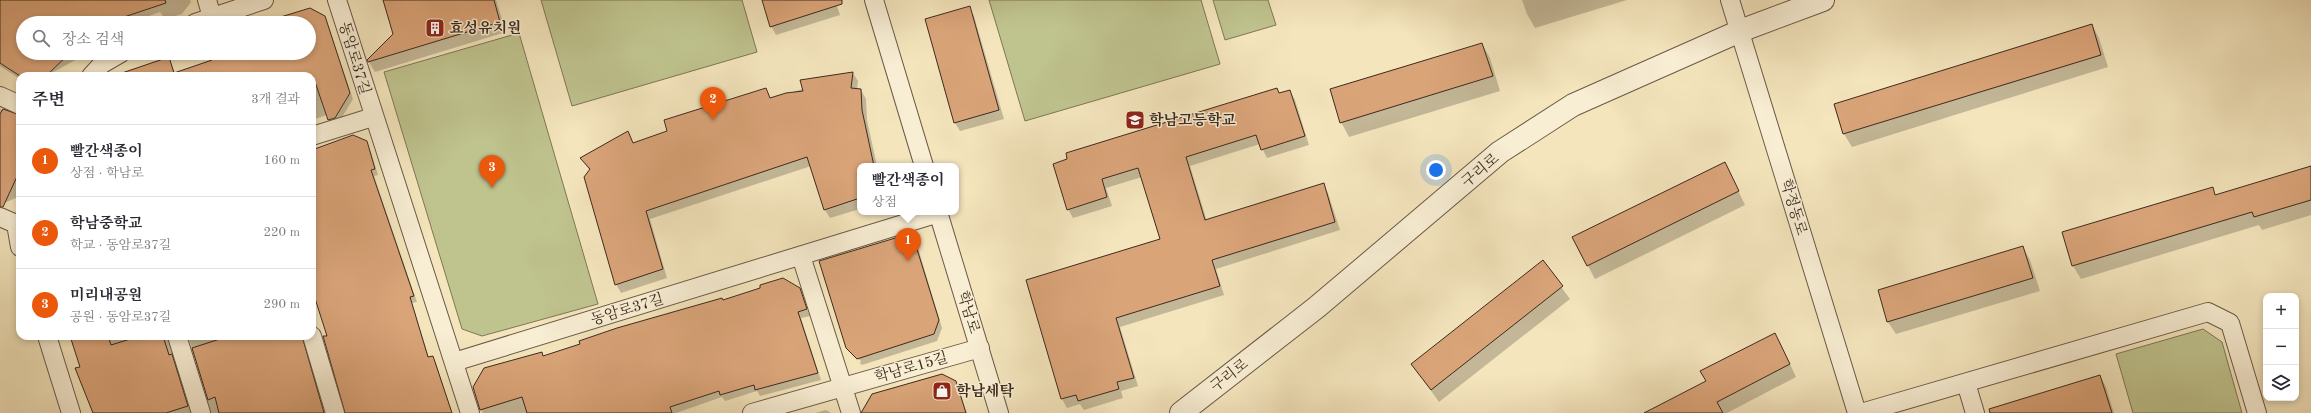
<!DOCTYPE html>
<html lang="ko">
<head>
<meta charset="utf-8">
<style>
  :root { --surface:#fff; --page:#f2f2f3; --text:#2b2b33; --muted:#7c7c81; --line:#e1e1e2; --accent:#ea580c }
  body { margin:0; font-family:"Old Standard TT","Noto Serif KR",serif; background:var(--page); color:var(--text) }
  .controls { position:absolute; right:12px; bottom:12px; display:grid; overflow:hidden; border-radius:8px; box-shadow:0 2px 6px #0003 }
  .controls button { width:36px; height:36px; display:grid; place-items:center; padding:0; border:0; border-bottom:1px solid var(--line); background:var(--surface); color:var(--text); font:20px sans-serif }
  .you { position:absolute; left:1436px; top:170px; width:14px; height:14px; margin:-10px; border:3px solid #fff; border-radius:50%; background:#1a73e8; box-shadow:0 0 0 6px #1a73e833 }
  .badge { display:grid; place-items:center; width:26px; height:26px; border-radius:50%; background:var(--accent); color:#fff; font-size:13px; font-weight:700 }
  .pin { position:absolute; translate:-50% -33px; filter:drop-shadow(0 1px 2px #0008) }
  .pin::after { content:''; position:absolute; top:21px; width:14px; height:12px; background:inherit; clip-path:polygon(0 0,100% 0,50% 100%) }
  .popup { position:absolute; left:857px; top:163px; width:102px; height:52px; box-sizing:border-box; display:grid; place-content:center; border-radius:8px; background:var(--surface); filter:drop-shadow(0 1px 3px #0005); font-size:13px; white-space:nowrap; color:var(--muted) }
  .popup b { font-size:15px; color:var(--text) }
  .popup::after { content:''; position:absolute; left:50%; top:100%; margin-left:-8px; border:8px solid transparent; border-top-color:var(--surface) }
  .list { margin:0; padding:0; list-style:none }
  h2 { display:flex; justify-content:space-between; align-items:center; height:52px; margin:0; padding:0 16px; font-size:17px }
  h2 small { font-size:13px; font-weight:400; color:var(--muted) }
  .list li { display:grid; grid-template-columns:26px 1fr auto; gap:12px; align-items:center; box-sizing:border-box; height:72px; padding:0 16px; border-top:1px solid var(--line) }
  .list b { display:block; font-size:15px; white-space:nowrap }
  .list p { margin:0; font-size:13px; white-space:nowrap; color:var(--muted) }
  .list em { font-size:13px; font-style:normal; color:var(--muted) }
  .icon { flex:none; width:22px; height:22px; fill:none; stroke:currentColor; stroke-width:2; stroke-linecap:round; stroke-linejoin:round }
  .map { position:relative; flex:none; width:2311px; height:413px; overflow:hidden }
  .search { position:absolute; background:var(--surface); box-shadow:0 2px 6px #0003; left:16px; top:16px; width:300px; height:44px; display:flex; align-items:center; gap:10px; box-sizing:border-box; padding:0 14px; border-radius:22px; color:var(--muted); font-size:15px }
  .panel { position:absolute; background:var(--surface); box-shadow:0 2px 6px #0003; left:16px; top:72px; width:300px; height:268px; border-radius:12px }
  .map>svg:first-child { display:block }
  .green { fill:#bfc38e; stroke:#7e7656 }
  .shadow { fill:#0003 }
  .building { fill:#daa479; stroke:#3d2a1f }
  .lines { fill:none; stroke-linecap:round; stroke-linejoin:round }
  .minor-casing { stroke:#6b5946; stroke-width:20 }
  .tertiary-casing { stroke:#6b5946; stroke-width:24 }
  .minor { stroke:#f8eed4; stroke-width:18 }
  .tertiary { stroke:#f8eed4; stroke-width:22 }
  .labels { text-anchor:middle; stroke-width:3; stroke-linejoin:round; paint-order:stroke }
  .poi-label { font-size:15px; font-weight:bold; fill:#3d2a1f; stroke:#f8eed4; text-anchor:start }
  .street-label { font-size:15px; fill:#3d2a1f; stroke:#f8eed4 }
</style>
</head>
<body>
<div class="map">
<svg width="2311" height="413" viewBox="0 0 2311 413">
  <rect width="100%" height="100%" fill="#f4e5bd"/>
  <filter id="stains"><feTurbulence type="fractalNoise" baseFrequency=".005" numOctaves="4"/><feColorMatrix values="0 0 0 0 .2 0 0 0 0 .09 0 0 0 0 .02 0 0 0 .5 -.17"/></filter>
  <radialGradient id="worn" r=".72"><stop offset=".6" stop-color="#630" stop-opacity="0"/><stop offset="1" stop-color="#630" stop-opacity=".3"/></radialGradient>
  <!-- green -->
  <path class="green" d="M541,0H742L757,52L572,106Z
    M989,0H1201L1220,64L1025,121Z
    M1213,0H1268L1276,25L1225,40Z
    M519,33L598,304L482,336L462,329L384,72Z
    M2203,329L2222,342L2242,413H2133L2116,354Z"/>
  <!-- shadow -->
  <path class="shadow" d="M0,0H190L191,2L182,14L165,19L160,12L129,23H23V53H88L52,73L57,76H20V79L0,66Z
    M394,0H496L506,32L375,72L369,62L394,35Z
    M763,0H835L840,15L776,35L771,26Z
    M1522,0H1627L1535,28L1527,14Z
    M969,7L974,16L1004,119L960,131L955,123L926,20Z
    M325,17L353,99L338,124L332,126L327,115L312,120V76H128L169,58L175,73L214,61L211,53H309V23H262Z
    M2092,25L2099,38L2108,67L1852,147L1844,134L1835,105Z
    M1482,44L1490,58L1500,91L1349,137L1341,122Z
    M853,73L858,81L857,90H861L866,99L867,120L877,166H860V209L830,218L825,210L811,166L650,219L667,278L621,293L616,284L590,171L581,158L628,133L634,144L668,132L765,89L771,99Z
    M20,84V98L16,91Z
    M1277,89L1280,94L1290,91L1295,100L1309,145L1267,158L1260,144L1190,166L1207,221L1323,185L1328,193L1340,230L1216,269L1224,295L1120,327L1138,386L1121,391L1123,398L1084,410L1080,404L1067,408L1062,399L1027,281L1162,240L1142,177L1106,188L1112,206L1073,218L1068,209L1054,165Z
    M0,109L20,116V196L0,205Z
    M353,136L366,142L370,149L378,175L374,176L417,302L412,303L429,358L433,357L436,363L452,413H346L324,336L328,335L312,285V150Z
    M1725,163L1745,205L1595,279L1573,238Z
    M2311,168V215L2262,230L2259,225L2081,279L2073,266L2063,233L2212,188L2216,196Z
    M912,234L916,241L942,328L937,341L862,365L850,354L860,363L861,361L848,349Z
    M2023,247L2030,260L2040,291L1896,334L1888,322Z
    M1543,262L1570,299L1439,402L1412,364Z
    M799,288L810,316L801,318L821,380L760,396L757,391L725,401L722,397L676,413H483L481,409L542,353L544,357L723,301Z
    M71,336H174L170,340V346L191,413H94L77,369L81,367Z
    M188,336H290L302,342L325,413H211Z
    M1782,347L1796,377L1727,413H1646Z
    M2100,376L2106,387L2114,413H1996Z
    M955,382L967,413H863Z
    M826,410L831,413H815Z"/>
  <!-- building -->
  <path class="building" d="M0,0H165L166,3L124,17L126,23H23V53H70L46,76H20L0,63Z
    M383,0H494L500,22L368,62L367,60L393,34Z
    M762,0H842V4L770,27Z
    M970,6L999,110L954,123L925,19Z
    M310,8L325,16L350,93L335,118L328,120L313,76H123L122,73L169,57L174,73L212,60L210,53H309V23H261Z
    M2092,24L2101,55L1843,134L1834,104Z
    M1482,43L1493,76L1340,123L1330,89Z
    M853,72L851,88L861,89L862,110L874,166H860V198L824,210L807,157L646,211L663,269L615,285L584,177L590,169L580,158L628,131L633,143L667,131L664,120L766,88L770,98L786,93L803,91L800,80Z
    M1277,88L1279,93L1290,90L1305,136L1261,150L1256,135L1186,157L1205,220L1324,183L1335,222L1212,260L1220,286L1116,318L1134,378L1117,382L1119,389L1078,401L1076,395L1061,399L1026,280L1160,239L1138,168L1102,179L1107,197L1067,210L1053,164L1067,159L1066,153Z
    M3,109L20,115V170L3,207H0V114Z
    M353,135L367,141L375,169L371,170L414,296L410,297L428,357L433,356L452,413H345L323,336H327L312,289V150Z
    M1725,162L1739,191L1587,266L1572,237Z
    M2311,166V200L2254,217L2252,212L2072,266L2062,232L2213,187L2215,195Z
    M912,233L939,320L934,334L857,359L846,348L819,261Z
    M2023,246L2033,278L1887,322L1878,290Z
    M1543,260L1563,286L1431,390L1411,364Z
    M783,278L800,288L807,309L798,312L818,373L755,390L754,385L720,395L719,391L670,407L672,413H527L522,397L480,410L473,387L484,368L542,352L543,356L580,344L579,341L617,328L722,298L723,300L760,288V285Z
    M1775,333L1790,364L1717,402L1723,413H1644L1706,381L1700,371Z
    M70,336H108L111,345L140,336H163L169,355L172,354L188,406L166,413H93L75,368L80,367Z
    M229,336H302L324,413H219L215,397L208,400L192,348Z
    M942,374L956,381L966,413H861L872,394Z
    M2100,375L2112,413H1990L1989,409Z"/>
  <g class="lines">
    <defs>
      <path id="minor" d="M207,0L212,17
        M337,0L470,413
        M874,0L924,166
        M1730,0L1857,413
        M195,23L264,0
        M91,76L102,64L121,53
        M0,96L20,105
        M312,136L373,117
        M938,212L999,413
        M0,217L16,224L20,247
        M801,256L851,413
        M47,336L71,413
        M177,336L201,413
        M312,336L335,413
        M454,362L939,213
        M1966,383L1975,413
        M752,413L980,348
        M1861,413L2208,312L2230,323L2257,413"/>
      <path id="tertiary" d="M1181,413L1317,307L1500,152L1573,105L1740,31L1823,0"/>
    </defs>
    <!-- minor casing -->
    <use href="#minor" class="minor-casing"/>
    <!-- tertiary casing -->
    <use href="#tertiary" class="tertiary-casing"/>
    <!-- minor -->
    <use href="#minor" class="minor"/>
    <!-- tertiary -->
    <use href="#tertiary" class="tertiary"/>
  </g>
  <!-- icons -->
  <defs>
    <symbol id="building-square" viewBox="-11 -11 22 22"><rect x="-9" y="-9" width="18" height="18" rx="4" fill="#8f2418" stroke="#f8eed4"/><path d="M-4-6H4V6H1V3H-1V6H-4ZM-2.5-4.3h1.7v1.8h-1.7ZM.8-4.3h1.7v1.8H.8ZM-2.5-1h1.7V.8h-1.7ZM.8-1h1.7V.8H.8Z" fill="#fff"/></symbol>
    <symbol id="school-square" viewBox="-11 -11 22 22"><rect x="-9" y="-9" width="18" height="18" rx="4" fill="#8f2418" stroke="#f8eed4"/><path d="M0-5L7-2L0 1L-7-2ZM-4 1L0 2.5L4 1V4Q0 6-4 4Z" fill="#fff"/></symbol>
    <symbol id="shop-square" viewBox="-11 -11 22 22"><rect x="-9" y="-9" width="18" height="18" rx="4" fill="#8f2418" stroke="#f8eed4"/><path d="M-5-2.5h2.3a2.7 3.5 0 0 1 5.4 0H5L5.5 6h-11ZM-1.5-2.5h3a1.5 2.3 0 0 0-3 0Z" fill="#fff"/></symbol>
  </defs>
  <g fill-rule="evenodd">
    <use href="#building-square" x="424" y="17" width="22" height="22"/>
    <use href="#school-square" x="1124" y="109" width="22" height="22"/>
    <use href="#shop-square" x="931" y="380" width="22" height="22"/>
  </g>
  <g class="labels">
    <!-- poi labels -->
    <g class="poi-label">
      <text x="449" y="33">효성유치원</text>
      <text x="1149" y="125">학남고등학교</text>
      <text x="956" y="396">학남세탁</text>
    </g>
    <!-- street labels -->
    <g class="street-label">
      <text transform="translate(355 58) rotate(73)" y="5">동암로37길</text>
      <text transform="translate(1480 170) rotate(-40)" y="5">구리로</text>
      <text transform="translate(1794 207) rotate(73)" y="5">학정동로</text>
      <text transform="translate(627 309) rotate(-17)" y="5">동암로37길</text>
      <text transform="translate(969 312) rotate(73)" y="5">학남로</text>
      <text transform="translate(911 367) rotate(-16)" y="5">학남로15길</text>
      <text transform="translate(1229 375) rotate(-38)" y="5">구리로</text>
    </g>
  </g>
  <rect width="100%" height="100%" filter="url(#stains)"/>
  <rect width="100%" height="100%" fill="url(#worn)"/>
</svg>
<div class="controls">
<button>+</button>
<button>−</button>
<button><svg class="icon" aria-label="layers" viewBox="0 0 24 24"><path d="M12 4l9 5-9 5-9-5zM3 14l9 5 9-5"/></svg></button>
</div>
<div class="you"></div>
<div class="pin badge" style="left:908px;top:261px">1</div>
<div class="popup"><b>빨간색종이</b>상점</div>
<div class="pin badge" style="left:713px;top:120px">2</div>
<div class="pin badge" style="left:492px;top:188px">3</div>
<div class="search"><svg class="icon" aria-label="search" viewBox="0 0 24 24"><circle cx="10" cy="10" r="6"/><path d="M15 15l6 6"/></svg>장소 검색</div>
<section class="panel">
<h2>주변<small>3개 결과</small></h2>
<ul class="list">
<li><span class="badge">1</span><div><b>빨간색종이</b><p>상점 · 학남로</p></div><em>160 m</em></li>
<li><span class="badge">2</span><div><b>학남중학교</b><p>학교 · 동암로37길</p></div><em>220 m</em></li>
<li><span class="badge">3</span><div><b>미리내공원</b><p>공원 · 동암로37길</p></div><em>290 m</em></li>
</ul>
</section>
</div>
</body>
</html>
